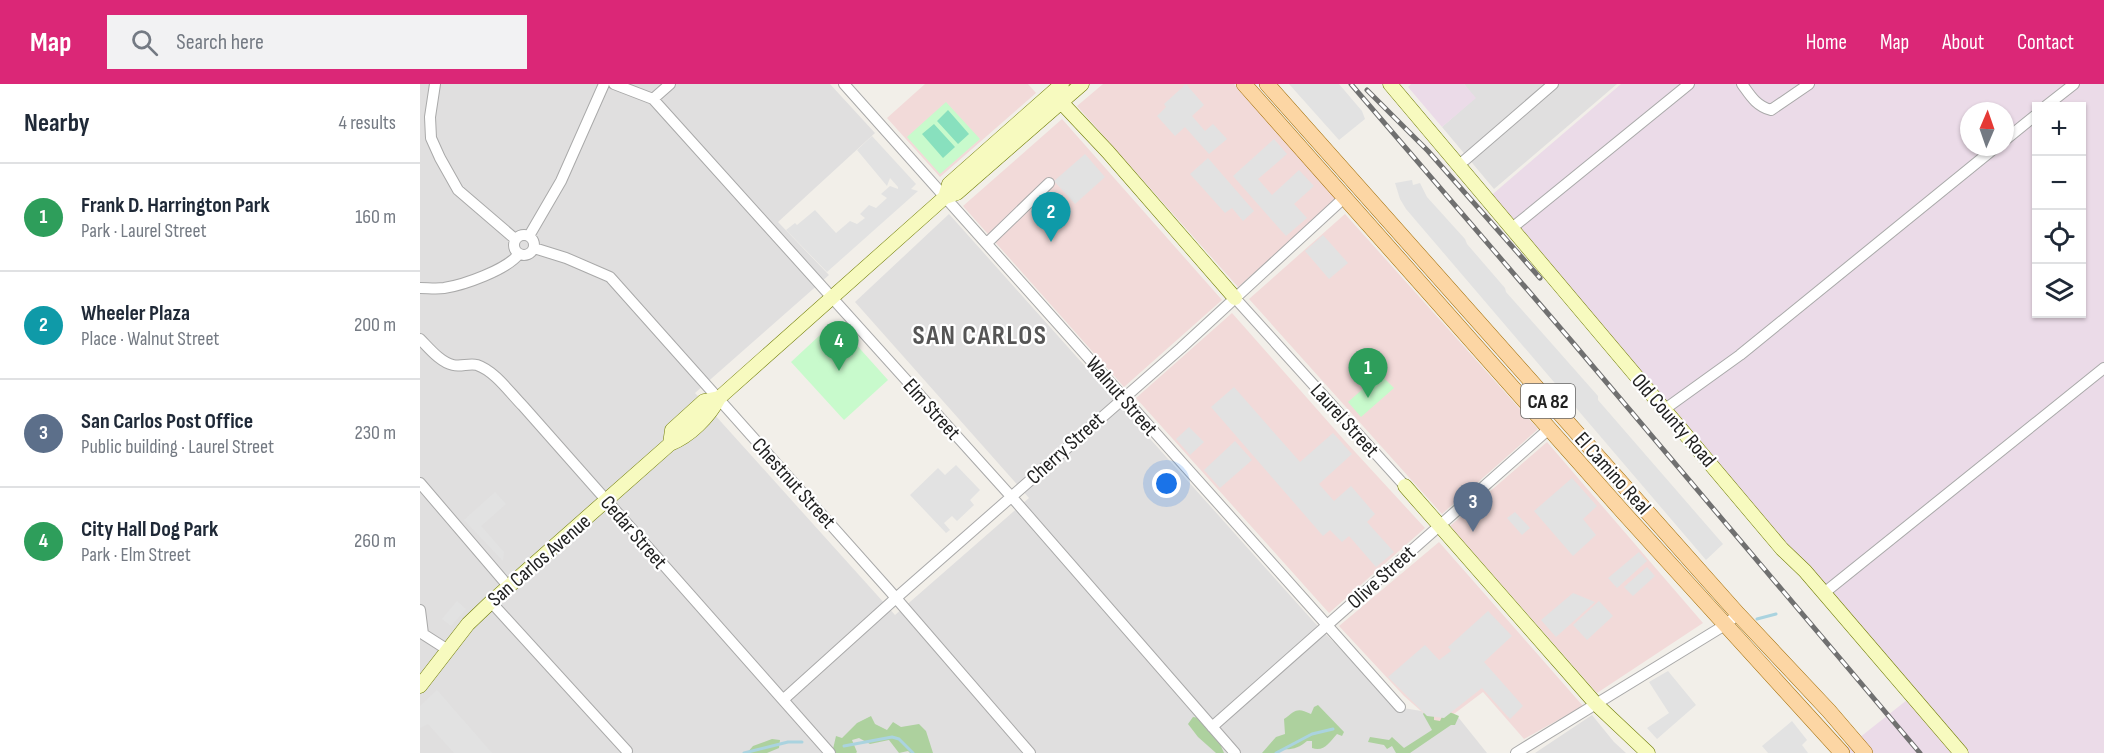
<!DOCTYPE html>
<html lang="en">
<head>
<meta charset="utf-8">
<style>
  :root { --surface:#fff; --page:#f2f2f3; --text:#1f2937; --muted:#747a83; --line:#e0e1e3; --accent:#db2777 }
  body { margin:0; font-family:"Sofia Sans Condensed",sans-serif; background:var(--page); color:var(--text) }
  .controls { position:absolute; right:18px; top:18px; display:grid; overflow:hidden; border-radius:0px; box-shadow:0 2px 4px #0004 }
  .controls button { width:54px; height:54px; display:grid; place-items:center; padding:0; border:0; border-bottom:2px solid var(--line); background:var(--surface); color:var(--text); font:30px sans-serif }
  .compass { position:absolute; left:1540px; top:18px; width:54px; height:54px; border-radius:50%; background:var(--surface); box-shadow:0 2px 4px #0004; rotate:2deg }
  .you { position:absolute; left:747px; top:400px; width:21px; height:21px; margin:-15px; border:4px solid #fff; border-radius:50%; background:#1a73e8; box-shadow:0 0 0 9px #1a73e833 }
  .badge { display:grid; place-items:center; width:39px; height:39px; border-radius:50%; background:var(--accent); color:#fff; font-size:20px; font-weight:700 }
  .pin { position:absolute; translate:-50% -50px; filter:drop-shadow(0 2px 3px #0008) }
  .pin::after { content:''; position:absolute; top:32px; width:21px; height:18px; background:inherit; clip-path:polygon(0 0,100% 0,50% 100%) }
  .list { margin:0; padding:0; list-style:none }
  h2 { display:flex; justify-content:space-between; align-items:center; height:78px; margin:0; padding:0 24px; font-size:26px }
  h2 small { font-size:20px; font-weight:400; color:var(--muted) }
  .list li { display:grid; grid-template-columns:39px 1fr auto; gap:18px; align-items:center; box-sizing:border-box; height:108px; padding:0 24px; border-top:2px solid var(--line) }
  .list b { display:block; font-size:22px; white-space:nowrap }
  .list p { margin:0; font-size:20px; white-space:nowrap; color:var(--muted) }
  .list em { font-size:20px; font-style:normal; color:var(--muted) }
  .icon { flex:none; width:33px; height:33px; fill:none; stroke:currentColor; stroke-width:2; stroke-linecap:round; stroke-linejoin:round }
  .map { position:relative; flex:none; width:1684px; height:669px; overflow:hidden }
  header { display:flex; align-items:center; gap:36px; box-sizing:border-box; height:84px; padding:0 30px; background:var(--accent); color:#fff }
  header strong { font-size:28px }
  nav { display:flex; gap:33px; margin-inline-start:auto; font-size:21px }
  .search { width:420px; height:54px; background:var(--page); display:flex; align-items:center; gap:15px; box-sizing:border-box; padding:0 21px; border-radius:0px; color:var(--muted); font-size:22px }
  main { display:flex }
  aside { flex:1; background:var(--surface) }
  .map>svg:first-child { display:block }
  .residential { fill:#e0dfdf }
  .commercial { fill:#f2dad9 }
  .industrial { fill:#ebdbe8; fill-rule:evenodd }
  .forest { fill:#add19e }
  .park { fill:#c8facc }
  .pitch { fill:#88e0be }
  .parking { fill:#e2e2e2 }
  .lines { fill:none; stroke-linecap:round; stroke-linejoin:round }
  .stream { stroke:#aad3df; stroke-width:3 }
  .street-casing { stroke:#a9a9a9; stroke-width:12 }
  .secondary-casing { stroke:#707d05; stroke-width:15 }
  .primary-casing { stroke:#a06b00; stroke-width:16 }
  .street { stroke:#fff; stroke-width:10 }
  .secondary { stroke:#f7fabf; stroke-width:14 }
  .primary { stroke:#fcd6a4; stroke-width:15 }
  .rail-casing { stroke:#707070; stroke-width:5 }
  .rail { stroke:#fff; stroke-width:3; stroke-dasharray:9; stroke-linecap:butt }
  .labels { text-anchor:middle; stroke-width:4.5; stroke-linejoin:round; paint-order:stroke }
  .shield { fill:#fff; stroke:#646464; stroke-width:1.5 }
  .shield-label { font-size:20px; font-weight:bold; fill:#222 }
  .street-label { font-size:21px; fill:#222; stroke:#fff }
  .district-label { font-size:27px; font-weight:bold; letter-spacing:1.5px; fill:#555; stroke:#fff }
</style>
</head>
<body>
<header>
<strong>Map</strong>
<div class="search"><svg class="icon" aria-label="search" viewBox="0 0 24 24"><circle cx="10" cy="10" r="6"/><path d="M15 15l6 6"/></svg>Search here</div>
<nav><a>Home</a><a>Map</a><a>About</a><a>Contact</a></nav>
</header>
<main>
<aside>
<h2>Nearby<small>4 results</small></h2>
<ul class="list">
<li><span class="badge" style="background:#2e9e5b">1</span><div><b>Frank D. Harrington Park</b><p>Park · Laurel Street</p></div><em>160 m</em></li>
<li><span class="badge" style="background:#0f9aa8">2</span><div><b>Wheeler Plaza</b><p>Place · Walnut Street</p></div><em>200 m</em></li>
<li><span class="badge" style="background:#5c6f8a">3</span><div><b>San Carlos Post Office</b><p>Public building · Laurel Street</p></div><em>230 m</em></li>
<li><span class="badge" style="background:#2e9e5b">4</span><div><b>City Hall Dog Park</b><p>Park · Elm Street</p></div><em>260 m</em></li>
</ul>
</aside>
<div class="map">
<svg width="1684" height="669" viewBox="0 0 1684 669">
  <rect width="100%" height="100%" fill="#f2efe9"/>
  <!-- residential -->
  <path class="residential" d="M0,0H410L455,49L358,138L409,191L275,309L475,531L609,414L435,218L529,130L893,537L977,623L1038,633L1067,669H0Z
    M1044,0H1197L1074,105L1022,43L1055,14Z
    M1172,631L1194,658L1206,669H1115Z"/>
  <!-- commercial -->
  <path class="commercial" d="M505,0H608L616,9L520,93L467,34Z
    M683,0H814L917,116L818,203L657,22Z
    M642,35L802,216L704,303L543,122Z
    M925,130L1118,345L1022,430L829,215Z
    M812,229L925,357L1005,444L909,529L716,314Z
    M1127,358L1283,539L1177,609L1030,442Z
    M1019,458L1163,622L1104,655L1063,608L1018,642L984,612L919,542Z"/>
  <!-- industrial -->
  <path class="industrial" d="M991,0H1044L1056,14L1022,43L988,3Z
    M1201,0H1684V669H1420L1492,612L1067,115ZM1616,22H1662V230H1616ZM1549,27H1585V63H1549Z"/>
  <!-- forest -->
  <path class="forest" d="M898,621L924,648L922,652L917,650C909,659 904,668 892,664V657H887C879,664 872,666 861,665L856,669H842L856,653L865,650L864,635C876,626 877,623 891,630L894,623Z
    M1006,625L1014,626V636L1020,637L1025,626L1039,632L1035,641H1031L990,669H976L972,662L967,665L964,661L948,658L950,653L969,656L972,653L984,664L1012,646L1003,630Z
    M451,632L455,640L467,646L473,638L481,643L499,640L506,647L513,669H490L488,667L479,669L469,656L450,660L439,654L432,656L437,668L436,669H416L413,665L416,652L422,654L437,639Z
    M773,633L780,634L801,657V662L804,669H796L778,653L768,640Z
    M352,655L360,656L359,664L347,669H327L333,662Z"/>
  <!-- park -->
  <path class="park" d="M526,18L560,55L520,90L487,53Z
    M415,237L468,296L424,336L371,278Z
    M960,290L974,304L941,333L928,318Z"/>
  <!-- pitch -->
  <path class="pitch" d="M528,26L549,50L538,60L517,37Z
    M514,40L535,63L523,74L502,50Z"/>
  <!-- parking -->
  <path class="parking" d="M766,0L784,21L772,32L785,47L793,40L807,55L789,70L765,43L755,52L737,32L746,23L744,20Z
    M869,0H919L942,27L945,35L919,56Z
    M452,52L496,100L491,105L498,107L407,188L366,146L375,139L377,141L395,126L416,149L430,137L437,140L445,134L440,130L449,121L456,124L467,114L461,110L470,102L478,105V103L470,94L467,102L437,66Z
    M854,55L867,70L838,95L852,111L879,86L894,102L874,120L887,134L866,152L813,92Z
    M665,70L685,93L655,120L634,97Z
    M788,74L834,127L823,137L812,124L805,129L770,90Z
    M992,96L993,101L1000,99L1007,113L1045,155L1047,160L1085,204L1086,208L1178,312V316L1303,460L1286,476L986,125L980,115L975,99Z
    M903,151L928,179L909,195L885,167Z
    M814,303L880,378L913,349L932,370L899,400L914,417L931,402L955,430L947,438L974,468L956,483L929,452L922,458L910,446L903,452L791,323Z
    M769,343L784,358L770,371L756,355Z
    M815,357L832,376L800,404L784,386Z
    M536,381L560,406L550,416L554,421L537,437L532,432L524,439L530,446L526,449L490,411L518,384L525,391Z
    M1152,394L1177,422L1163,435L1176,451L1153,472L1114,427Z
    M75,408L86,420L61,442L84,468L83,477L44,436Z
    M1095,428L1110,444L1102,451L1087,434Z
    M1219,468L1227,477L1197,504L1188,494Z
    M1227,483L1235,492L1213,512L1204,503Z
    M1153,509L1175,518L1136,553L1121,536Z
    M37,517L46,525L31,542L22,535Z
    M1179,517L1193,532L1167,556L1153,541Z
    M1068,527L1092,552L1064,578L1103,622L1090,635L1062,604L1024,634L1007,632L968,593L1005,561L1019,576L1031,567L1028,563Z
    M1248,587L1276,621L1237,655L1227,644L1249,629L1229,598Z
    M17,606L72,669H34L8,640L0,644V622Z
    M1372,637L1387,656L1382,661L1388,669H1348L1342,662Z"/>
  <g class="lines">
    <!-- stream -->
    <path class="stream" d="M1337,535L1356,530
      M424,662L472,653L479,655L493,669
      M324,669L368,658H382
      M856,669L892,650L913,645"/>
    <defs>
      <path id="street" d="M15,0L10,33L11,54L20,74L38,106L95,155
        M194,0L233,15L597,419L815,669
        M424,0L980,623
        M1322,0C1330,11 1336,22 1351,26L1389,0
        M233,15L250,0
        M1626,22L1654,0
        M1585,56L1616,31
        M1038,82L1133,0
        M1092,144L1269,0
        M94 161a10 10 0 1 1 20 0a10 10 0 1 1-20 0Z
        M109,152L141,97L184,0
        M567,159L629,99
        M114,164L146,174L190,193L469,506L610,669
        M0,204C8,204 16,205 24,204C44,201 86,186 99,170
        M815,214L985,402
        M0,255C9,264 20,278 33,281C41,283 49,279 57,281C75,287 90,309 103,322L410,669
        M1245,325L1320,271L1576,63
        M0,399L89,503
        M1404,509L1684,284
        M71,518L207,667
        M0,526L3,550L28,566
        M364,615L476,514L761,264L925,113
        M792,643L1130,344
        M1096,669L1305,541L1318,530"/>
      <path id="secondary" d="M970,0L1362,465L1385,487L1541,669
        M641,18L688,68L815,214
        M525,113L529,100L642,0
        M250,360L252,346L284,317L299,314
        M985,402L1176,620L1228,669
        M0,602L48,540L71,518L250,360C270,352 289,333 299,314L525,113L537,109L662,0"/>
      <path id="primary" d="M824,0L1203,428L1422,669
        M847,0L1318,530L1409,627L1445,669"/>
    </defs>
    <!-- street casing -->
    <use href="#street" class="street-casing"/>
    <!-- secondary casing -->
    <use href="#secondary" class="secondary-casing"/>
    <!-- primary casing -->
    <use href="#primary" class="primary-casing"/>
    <!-- street -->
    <use href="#street" class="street"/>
    <!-- secondary -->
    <use href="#secondary" class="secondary"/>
    <!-- primary -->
    <use href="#primary" class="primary"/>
    <defs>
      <path id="rail" d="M931,0L1154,260L1500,669
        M947,6L1008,67L1120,194"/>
    </defs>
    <!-- rail casing -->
    <use href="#rail" class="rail-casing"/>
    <!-- rail -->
    <use href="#rail" class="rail"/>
  </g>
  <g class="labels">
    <!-- shield labels -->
    <rect class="shield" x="1101" y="300" width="54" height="34" rx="4.5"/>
    <g class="shield-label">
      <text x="1128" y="324">CA 82</text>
    </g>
    <!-- street labels -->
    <g class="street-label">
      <text transform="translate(702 312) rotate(49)" y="7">Walnut Street</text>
      <text transform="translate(512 325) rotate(48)" y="7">Elm Street</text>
      <text transform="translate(925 336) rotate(48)" y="7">Laurel Street</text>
      <text transform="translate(1254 336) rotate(49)" y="7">Old County Road</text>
      <text transform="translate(645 364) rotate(-42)" y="7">Cherry Street</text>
      <text transform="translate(1193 389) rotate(48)" y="7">El Camino Real</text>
      <text transform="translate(374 399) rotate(48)" y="7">Chestnut Street</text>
      <text transform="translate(214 448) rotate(49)" y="7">Cedar Street</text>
      <text transform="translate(119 476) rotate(-41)" y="7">San Carlos Avenue</text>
      <text transform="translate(961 493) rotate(-42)" y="7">Olive Street</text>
    </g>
    <!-- district labels -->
    <g class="district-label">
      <text x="560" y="260">SAN CARLOS</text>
    </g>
  </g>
</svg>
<div class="controls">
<button>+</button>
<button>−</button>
<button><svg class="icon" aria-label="locate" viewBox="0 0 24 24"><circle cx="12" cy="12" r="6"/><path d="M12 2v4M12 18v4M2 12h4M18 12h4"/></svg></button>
<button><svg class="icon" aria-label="layers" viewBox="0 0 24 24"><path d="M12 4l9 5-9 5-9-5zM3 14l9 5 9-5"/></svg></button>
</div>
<svg class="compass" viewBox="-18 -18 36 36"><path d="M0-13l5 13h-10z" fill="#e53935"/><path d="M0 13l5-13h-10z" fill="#747a83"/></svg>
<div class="you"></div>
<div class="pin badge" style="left:948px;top:314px;background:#2e9e5b">1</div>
<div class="pin badge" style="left:631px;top:158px;background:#0f9aa8">2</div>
<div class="pin badge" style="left:1053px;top:448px;background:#5c6f8a">3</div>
<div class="pin badge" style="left:419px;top:287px;background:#2e9e5b">4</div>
</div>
</main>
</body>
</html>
